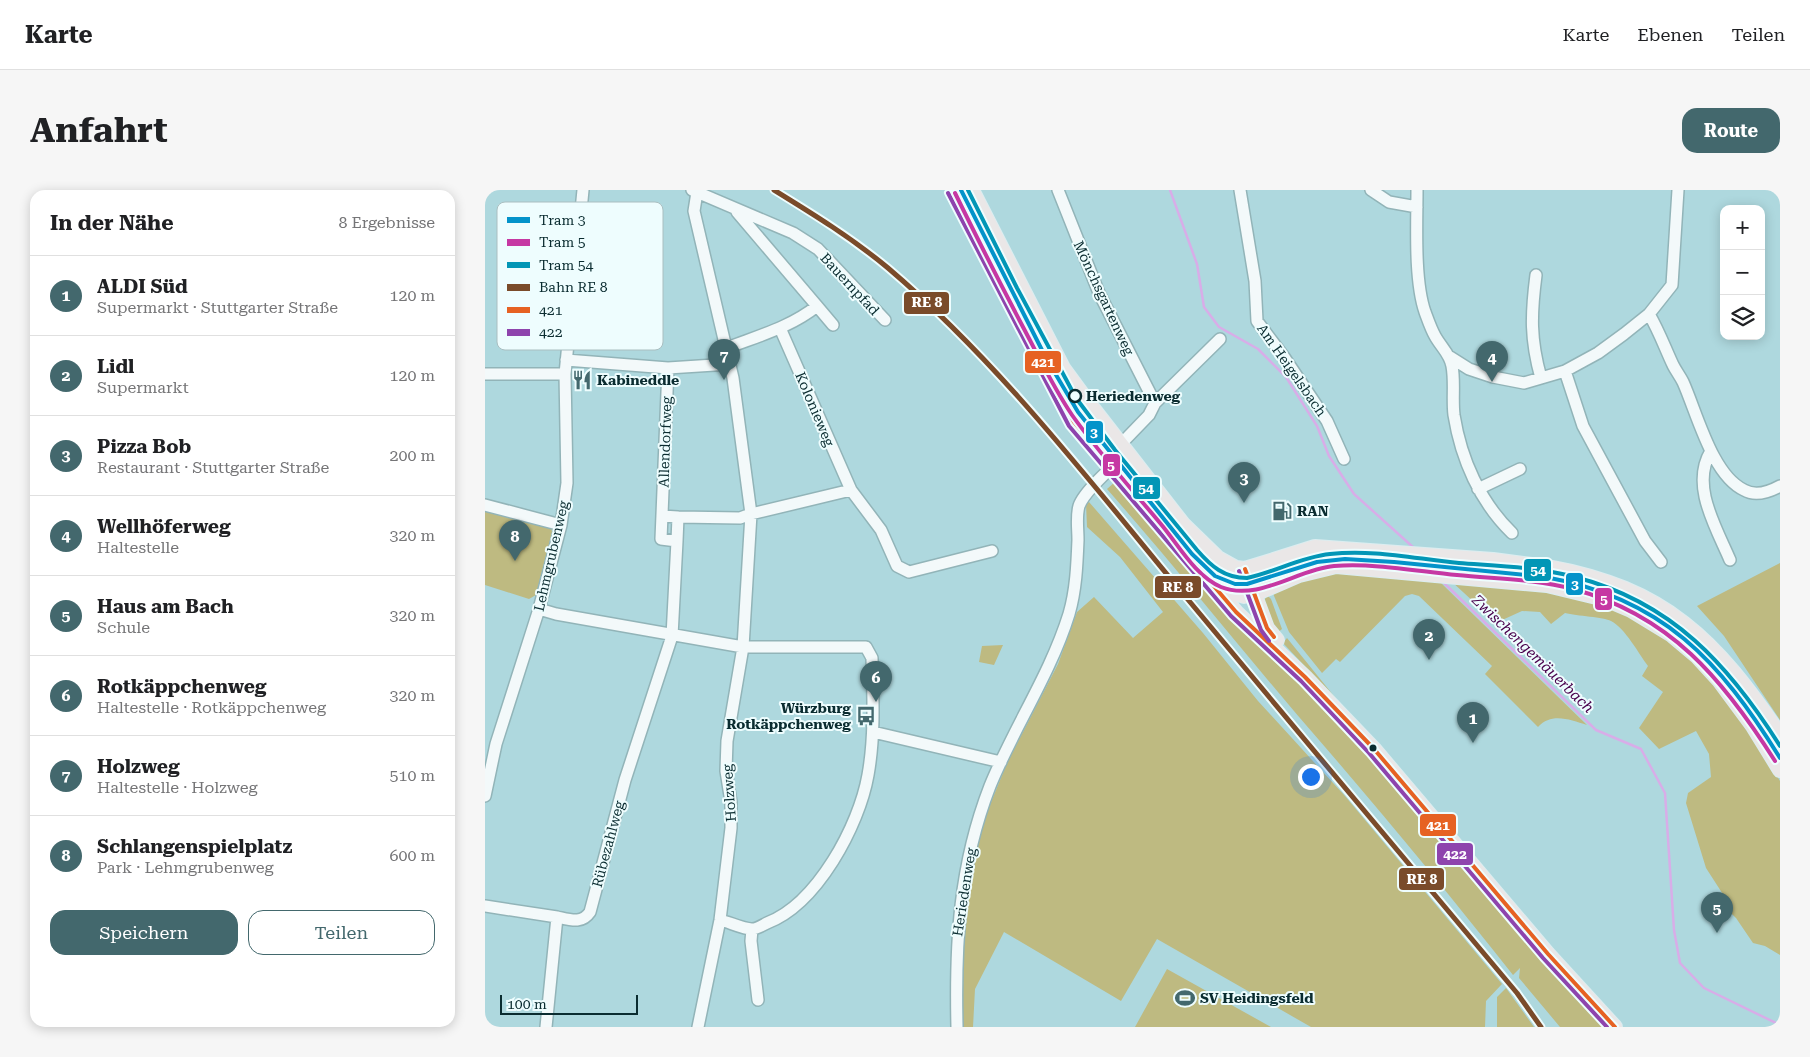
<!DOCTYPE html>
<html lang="de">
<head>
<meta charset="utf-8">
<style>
  :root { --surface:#fff; --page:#f6f6f6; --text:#202124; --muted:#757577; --line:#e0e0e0; --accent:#43686d }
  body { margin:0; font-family:"Roboto Serif",serif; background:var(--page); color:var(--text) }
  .controls { position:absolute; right:15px; top:15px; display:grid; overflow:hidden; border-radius:10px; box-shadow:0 2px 12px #0003 }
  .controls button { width:45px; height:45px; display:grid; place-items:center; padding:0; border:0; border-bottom:1px solid var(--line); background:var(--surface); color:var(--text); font:25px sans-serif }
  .scale { position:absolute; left:15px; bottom:12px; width:138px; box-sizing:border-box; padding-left:5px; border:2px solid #0a2c30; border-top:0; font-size:14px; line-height:18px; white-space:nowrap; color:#0a2c30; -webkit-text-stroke:4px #eefdfe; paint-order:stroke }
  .you { position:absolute; left:825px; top:586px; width:18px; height:18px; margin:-12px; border:4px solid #fff; border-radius:50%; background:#1a73e8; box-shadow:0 0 0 8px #1a73e833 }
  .badge { display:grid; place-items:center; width:32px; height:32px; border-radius:50%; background:var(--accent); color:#fff; font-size:16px; font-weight:700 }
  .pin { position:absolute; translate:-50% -41px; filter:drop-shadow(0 1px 2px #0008) }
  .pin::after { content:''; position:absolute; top:26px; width:18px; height:15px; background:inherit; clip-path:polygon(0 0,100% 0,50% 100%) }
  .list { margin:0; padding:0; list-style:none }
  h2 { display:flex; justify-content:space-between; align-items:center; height:65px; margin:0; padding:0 20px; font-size:21px }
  h2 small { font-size:16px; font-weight:400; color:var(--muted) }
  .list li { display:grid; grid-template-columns:32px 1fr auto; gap:15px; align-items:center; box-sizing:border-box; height:80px; padding:0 20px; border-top:1px solid var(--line) }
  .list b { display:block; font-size:19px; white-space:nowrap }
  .list p { margin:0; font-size:16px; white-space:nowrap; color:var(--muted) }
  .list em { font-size:16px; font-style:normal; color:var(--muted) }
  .actions { display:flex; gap:10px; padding:15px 20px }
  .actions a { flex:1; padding:11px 0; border:1px solid var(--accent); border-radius:15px; text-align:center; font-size:18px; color:var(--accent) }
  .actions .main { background:var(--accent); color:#fff }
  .icon { flex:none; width:28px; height:28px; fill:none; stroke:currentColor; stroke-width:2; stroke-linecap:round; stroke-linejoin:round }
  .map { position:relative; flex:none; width:1295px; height:837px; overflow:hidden; border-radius:15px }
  header { display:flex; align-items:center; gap:30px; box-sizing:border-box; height:70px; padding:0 25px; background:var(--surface); border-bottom:1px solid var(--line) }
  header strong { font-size:24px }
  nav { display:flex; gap:28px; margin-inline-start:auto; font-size:18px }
  .intro { display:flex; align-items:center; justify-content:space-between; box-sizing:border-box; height:120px; padding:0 30px }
  h1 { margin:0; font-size:35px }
  .button { padding:12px 22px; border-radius:15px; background:var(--accent); color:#fff; font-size:18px; font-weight:700 }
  main { display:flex; gap:30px; padding:0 30px }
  aside { flex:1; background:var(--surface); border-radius:15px; box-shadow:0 2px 12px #0003 }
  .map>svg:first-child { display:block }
  .green { fill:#beba81 }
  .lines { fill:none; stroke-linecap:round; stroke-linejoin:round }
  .stream { stroke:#d8ade8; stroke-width:2.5 }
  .minor-casing { stroke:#92b4b8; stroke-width:14 }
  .major-casing { stroke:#dbedf0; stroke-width:16 }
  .minor { stroke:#f3f9fa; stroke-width:11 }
  .major { stroke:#eae7e7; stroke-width:14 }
  .tram { stroke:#bfccce; stroke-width:1 }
  .bus-1-casing { stroke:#eefdfe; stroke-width:8 }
  .bus-2-casing { stroke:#eefdfe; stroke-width:8 }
  .bus-1 { stroke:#e66223; stroke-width:4 }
  .bus-2 { stroke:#8e44ad; stroke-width:4 }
  .rail-1-casing { stroke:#eefdfe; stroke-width:9 }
  .rail-1 { stroke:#7a4b2a; stroke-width:5 }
  .tram-1-casing { stroke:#eefdfe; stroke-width:8 }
  .tram-2-casing { stroke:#eefdfe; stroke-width:8 }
  .tram-3-casing { stroke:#eefdfe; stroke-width:8 }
  .tram-1 { stroke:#0393ca; stroke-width:4 }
  .tram-2 { stroke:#c638a3; stroke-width:4 }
  .tram-3 { stroke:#0296b6; stroke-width:4 }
  .stop-dot { fill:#eefdfe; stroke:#0a2c30; stroke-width:2.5 }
  .bus-dot { fill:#0a2c30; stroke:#eefdfe; stroke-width:2 }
  .labels { text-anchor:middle; stroke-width:4; stroke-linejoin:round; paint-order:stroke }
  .street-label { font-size:14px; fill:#0a2c30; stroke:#eefdfe }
  .poi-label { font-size:14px; font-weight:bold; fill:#0a2c30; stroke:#eefdfe; text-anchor:start }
  .stop-label { font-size:14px; font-weight:bold; fill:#0a2c30; stroke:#eefdfe; text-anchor:start }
  .water-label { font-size:15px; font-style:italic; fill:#49004c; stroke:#eefdfe }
  .key { fill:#eefdfe; stroke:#aabec0; stroke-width:1 }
  .key-label { font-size:14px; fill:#0a2c30 }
  .line-badge { stroke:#eefdfe; stroke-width:2 }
  .badge-label { font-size:14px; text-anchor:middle; font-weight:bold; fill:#fff }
</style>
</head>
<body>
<header>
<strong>Karte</strong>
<nav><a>Karte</a><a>Ebenen</a><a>Teilen</a></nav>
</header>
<div class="intro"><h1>Anfahrt</h1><a class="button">Route</a></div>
<main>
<aside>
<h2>In der Nähe<small>8 Ergebnisse</small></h2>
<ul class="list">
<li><span class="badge">1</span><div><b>ALDI Süd</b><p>Supermarkt · Stuttgarter Straße</p></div><em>120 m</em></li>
<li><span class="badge">2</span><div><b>Lidl</b><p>Supermarkt</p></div><em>120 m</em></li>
<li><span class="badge">3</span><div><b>Pizza Bob</b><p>Restaurant · Stuttgarter Straße</p></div><em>200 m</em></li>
<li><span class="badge">4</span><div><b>Wellhöferweg</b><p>Haltestelle</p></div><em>320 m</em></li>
<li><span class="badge">5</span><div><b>Haus am Bach</b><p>Schule</p></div><em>320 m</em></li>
<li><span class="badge">6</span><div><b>Rotkäppchenweg</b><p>Haltestelle · Rotkäppchenweg</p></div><em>320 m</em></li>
<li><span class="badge">7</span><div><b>Holzweg</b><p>Haltestelle · Holzweg</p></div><em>510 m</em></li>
<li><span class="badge">8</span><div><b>Schlangenspielplatz</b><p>Park · Lehmgrubenweg</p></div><em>600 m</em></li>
</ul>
<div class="actions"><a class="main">Speichern</a><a>Teilen</a></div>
</aside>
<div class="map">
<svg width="1295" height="837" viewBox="0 0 1295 837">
  <rect width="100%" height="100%" fill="#aed8de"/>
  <!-- green -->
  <path class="green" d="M631,291L807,483L858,535L972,667L1124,837H1075L1034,788L1035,778L1028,785C967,708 904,631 840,557C766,472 696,383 622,299Z
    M604,312L718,443L773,511L860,606L1017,794L1001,811L1000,837H826L672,749L636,811L519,742L490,799L488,837H475V753L493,644L522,573L573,474L592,422L609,407L648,448L678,422L635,367L602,337L601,314Z
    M0,320L66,336L67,342L51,405L44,409L0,395Z
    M842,362L780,383L779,380L826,364Z
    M724,370L748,385L746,395L738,396L717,377Z
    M1295,373V530L1239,446L1212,416Z
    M851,381L954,391L1102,535C1085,530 1067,522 1053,537L1000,484L1007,476L934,406L927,404L920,406L855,472L851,469L837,483L804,442L787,401L814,389Z
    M966,391L1050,398L1114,413L1138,423L1183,449L1209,472L1230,496L1265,541L1295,591V765L1280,756L1268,753L1251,728L1242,719L1241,709L1221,678L1201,613L1203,603L1226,587L1224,564L1211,541L1174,559L1154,538L1178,502L1157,486L1163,476C1154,464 1140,438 1126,431C1119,427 1092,426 1080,423L1066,434L1055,422L1037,421L1015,431L991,414Z
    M782,405L786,409L797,439L792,443L778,413Z
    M802,448L857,516L798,453Z
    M518,455L509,475L494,472L497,456Z
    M682,779L786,837H650Z
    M1021,798L1049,837H1012V807Z"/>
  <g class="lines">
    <!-- stream -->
    <path class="stream" d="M685,0L712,74L719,117L734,137L773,159L801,187L832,236L844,266L869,304L929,358
      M939,370L947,379
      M957,391L1111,540L1156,559L1180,603L1189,740L1195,773L1219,798L1295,835"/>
    <defs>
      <path id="minor" d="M207,0L308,43L333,59L400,130
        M573,0L614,103L670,213
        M755,0L770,91L772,131L799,167L842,231L859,269
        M886,0L904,12L932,17
        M932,0C932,34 929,90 940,122C943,130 946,139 950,146C956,157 965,164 967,176C970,192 967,209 969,225C976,269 995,312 1027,343
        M212,2L209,21L248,188L266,324L258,457L242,551L241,581L246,612V638L235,730L213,837
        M252,22L332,116
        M1051,85C1046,124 1045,149 1056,188
        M1164,124C1174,141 1180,158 1188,175C1191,181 1195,186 1198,192C1212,223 1227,285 1259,300C1271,307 1284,302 1295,296
        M295,138L366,300L396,340L412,376L424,382L507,361
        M242,158C273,146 306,137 332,116L348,135
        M965,167L984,179L1008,187L1039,193L1080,181L1113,163L1139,144L1164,124L1187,95L1193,0
        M81,170L183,178L245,174
        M1080,181L1098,236L1160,351L1176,372
        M0,184H80
        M635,255L664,225L670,213L735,149
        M1226,261C1205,295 1231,337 1245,370
        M993,299L1035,279
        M0,315L76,335
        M177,326L193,327L192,351L176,349L183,178
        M193,327L255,328L266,324L366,300
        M54,419L71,424L258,457H381L387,468C388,507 390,546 383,585C374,636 332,714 282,733C278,735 272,739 267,739C258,739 244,732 235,730
        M388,542L516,572
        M0,606L11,554L54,419L76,335L82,293L80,184L98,0
        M0,716L72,727
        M267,739L266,751L273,810
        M61,837L72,727C86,730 97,734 105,722L140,590L187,446L192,351
        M472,837C470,752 474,676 505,596C529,537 565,485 584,424C591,400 592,375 593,350C593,339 591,326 594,316C599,301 630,274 642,263"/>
      <path id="major" d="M469,0L589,232L751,422L820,487L889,559L1063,764L1130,837
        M487,0L578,178L603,212L698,334L733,368L751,378L760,379L830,357L1008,370L1063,377C1180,398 1231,450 1295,545
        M760,379L782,438L792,450
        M732,397L759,406L770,404L814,385L851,376L1062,395L1120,409L1146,420L1187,445L1212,466L1234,490L1268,536L1295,580"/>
    </defs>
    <!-- minor casing -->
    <use href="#minor" class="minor-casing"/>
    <!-- major casing -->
    <use href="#major" class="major-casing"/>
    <!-- minor -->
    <use href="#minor" class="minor"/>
    <!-- major -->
    <use href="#major" class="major"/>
    <!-- tram -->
    <path class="tram" d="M655,293L669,316"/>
    <defs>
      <path id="bus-1" d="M469,0L589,232L751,422L820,487L889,559L1063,764L1130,837
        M760,379L782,438L789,447"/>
      <path id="bus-2" d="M463,3L584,236L746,426L816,491L884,563L1058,768L1122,837
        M754,381L776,440L784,451"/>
    </defs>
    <!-- bus-1 casing -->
    <use href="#bus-1" class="bus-1-casing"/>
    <!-- bus-2 casing -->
    <use href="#bus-2" class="bus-2-casing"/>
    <!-- bus-1 -->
    <use href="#bus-1" class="bus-1"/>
    <!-- bus-2 -->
    <use href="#bus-2" class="bus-2"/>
    <defs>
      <path id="rail-1" d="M289,0C328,24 367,48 403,78C510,169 596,280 685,388C800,527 916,664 1032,803L1056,837"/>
    </defs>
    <!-- rail-1 casing -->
    <use href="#rail-1" class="rail-1-casing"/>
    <!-- rail-1 -->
    <use href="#rail-1" class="rail-1"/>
    <defs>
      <path id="tram-1" d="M476,0L561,168L593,222L707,364L730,386L750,394H762L832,372L860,369L909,372L1060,387C1178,408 1235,471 1295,568"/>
      <path id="tram-2" d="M470,3C492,48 515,93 538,137C554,167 568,197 587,225C614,263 645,297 675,333C693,354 710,386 736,397C773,412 813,379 849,376C890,373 931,381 972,385C1010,389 1050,389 1088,399C1185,425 1238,489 1290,571"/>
      <path id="tram-3" d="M483,0L532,98L591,208L630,260L712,360C726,376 739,388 762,388C790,382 816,367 845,364C888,359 931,369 974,373C1013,376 1053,377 1090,387C1187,412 1244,475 1295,556"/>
    </defs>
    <!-- tram-1 casing -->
    <use href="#tram-1" class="tram-1-casing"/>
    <!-- tram-2 casing -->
    <use href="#tram-2" class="tram-2-casing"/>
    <!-- tram-3 casing -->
    <use href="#tram-3" class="tram-3-casing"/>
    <!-- tram-1 -->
    <use href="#tram-1" class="tram-1"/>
    <!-- tram-2 -->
    <use href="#tram-2" class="tram-2"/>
    <!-- tram-3 -->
    <use href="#tram-3" class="tram-3"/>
  </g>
  <!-- icons -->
  <defs>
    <symbol id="restaurant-bare" viewBox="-9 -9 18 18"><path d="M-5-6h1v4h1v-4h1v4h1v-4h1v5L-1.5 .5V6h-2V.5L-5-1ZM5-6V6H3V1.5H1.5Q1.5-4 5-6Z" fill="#43686d" stroke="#eefdfe" stroke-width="2.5" paint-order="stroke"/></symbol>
    <symbol id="fuel-bare" viewBox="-9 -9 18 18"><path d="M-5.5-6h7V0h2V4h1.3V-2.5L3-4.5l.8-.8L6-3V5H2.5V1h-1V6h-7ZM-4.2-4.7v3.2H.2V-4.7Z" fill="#43686d" stroke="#eefdfe" stroke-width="2.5" paint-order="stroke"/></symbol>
    <symbol id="bus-bare" viewBox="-9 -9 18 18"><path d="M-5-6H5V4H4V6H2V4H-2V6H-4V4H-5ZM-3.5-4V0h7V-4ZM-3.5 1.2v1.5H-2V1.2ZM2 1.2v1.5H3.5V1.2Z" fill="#43686d" stroke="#eefdfe" stroke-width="2.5" paint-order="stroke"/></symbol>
    <symbol id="stadium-bare" viewBox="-9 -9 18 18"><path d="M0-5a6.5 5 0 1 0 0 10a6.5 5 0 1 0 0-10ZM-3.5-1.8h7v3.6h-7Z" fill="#43686d" stroke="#eefdfe" stroke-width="2.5" paint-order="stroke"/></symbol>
  </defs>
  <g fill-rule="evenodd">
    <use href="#restaurant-bare" x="83" y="176" width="28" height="28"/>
    <use href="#fuel-bare" x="783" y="307" width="28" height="28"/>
    <use href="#bus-bare" x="367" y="512" width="28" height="28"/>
    <use href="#stadium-bare" x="686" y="794" width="28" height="28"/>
  </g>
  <!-- markers -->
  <circle class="stop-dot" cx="590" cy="206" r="6"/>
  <circle class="bus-dot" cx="888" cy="558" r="4.5"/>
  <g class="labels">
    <!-- street labels -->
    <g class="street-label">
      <text transform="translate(365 94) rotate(47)" y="5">Bauernpfad</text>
      <text transform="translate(619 108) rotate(65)" y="5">Mönchsgartenweg</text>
      <text transform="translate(807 180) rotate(55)" y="5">Am Heigelsbach</text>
      <text transform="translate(330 219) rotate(67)" y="5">Kolonieweg</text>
      <text transform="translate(180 252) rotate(-88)" y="5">Allendorfweg</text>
      <text transform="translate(66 366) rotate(-77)" y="5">Lehmgrubenweg</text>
      <text transform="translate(244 603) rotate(-94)" y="5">Holzweg</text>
      <text transform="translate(123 654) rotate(-75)" y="5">Rübezahlweg</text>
      <text transform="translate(479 702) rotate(-81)" y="5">Heriedenweg</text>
    </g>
    <!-- poi labels -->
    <g class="poi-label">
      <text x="112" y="195">Kabineddle</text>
      <text x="812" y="326">RAN</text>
      <text x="366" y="523" text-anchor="end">Würzburg<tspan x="366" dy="16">Rotkäppchenweg</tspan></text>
      <text x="715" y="813">SV Heidingsfeld</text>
    </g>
    <!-- stop labels -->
    <g class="stop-label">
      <text x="601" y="211">Heriedenweg</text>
    </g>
    <!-- water labels -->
    <g class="water-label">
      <text transform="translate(1048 464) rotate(44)" y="5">Zwischengemäuerbach</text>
    </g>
  </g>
  <!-- legend -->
  <rect x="12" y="12" width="166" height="148" rx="8" class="key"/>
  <rect x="22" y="27" width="23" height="6" fill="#0393ca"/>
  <rect x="22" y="49" width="23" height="7" fill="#c638a3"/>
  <rect x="22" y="72" width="23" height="6" fill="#0296b6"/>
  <rect x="22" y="94" width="23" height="7" fill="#7a4b2a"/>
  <rect x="22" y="117" width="23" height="6" fill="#e66223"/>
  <rect x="22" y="139" width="23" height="7" fill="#8e44ad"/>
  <g class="key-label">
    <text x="54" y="35">Tram 3</text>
    <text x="54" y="57">Tram 5</text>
    <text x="54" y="80">Tram 54</text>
    <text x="54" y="102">Bahn RE 8</text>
    <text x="54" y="125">421</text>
    <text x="54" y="147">422</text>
  </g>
  <g class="line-badge">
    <rect x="418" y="101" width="47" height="24" rx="5" fill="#7a4b2a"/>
    <rect x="539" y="160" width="38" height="24" rx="5" fill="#e66223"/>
    <rect x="600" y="230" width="19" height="24" rx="5" fill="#0393ca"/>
    <rect x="617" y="263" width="19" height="24" rx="5" fill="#c638a3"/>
    <rect x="647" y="286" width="29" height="24" rx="5" fill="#0296b6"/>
    <rect x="1038" y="368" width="29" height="24" rx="5" fill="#0296b6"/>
    <rect x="1080" y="382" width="19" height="24" rx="5" fill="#0393ca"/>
    <rect x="669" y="385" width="48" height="24" rx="5" fill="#7a4b2a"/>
    <rect x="1109" y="397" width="19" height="24" rx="5" fill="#c638a3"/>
    <rect x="934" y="623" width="38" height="24" rx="5" fill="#e66223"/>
    <rect x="951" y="652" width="38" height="24" rx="5" fill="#8e44ad"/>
    <rect x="913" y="677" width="47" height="24" rx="5" fill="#7a4b2a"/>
  </g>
  <g class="badge-label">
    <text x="442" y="117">RE 8</text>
    <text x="558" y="177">421</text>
    <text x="609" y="247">3</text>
    <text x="626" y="280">5</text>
    <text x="661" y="303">54</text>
    <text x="1053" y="385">54</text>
    <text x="1090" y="399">3</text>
    <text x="693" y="402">RE 8</text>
    <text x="1119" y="414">5</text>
    <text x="953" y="640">421</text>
    <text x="970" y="669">422</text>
    <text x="937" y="694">RE 8</text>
  </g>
</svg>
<div class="controls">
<button>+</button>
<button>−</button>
<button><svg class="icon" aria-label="layers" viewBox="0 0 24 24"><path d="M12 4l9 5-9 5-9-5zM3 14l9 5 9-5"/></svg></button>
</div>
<div class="scale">100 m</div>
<div class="you"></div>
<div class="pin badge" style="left:988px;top:553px">1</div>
<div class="pin badge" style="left:944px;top:470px">2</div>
<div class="pin badge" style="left:759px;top:313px">3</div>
<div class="pin badge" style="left:1007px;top:192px">4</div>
<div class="pin badge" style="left:1232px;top:743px">5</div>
<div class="pin badge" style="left:391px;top:512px">6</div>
<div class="pin badge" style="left:239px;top:190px">7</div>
<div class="pin badge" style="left:30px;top:371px">8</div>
</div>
</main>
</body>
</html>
